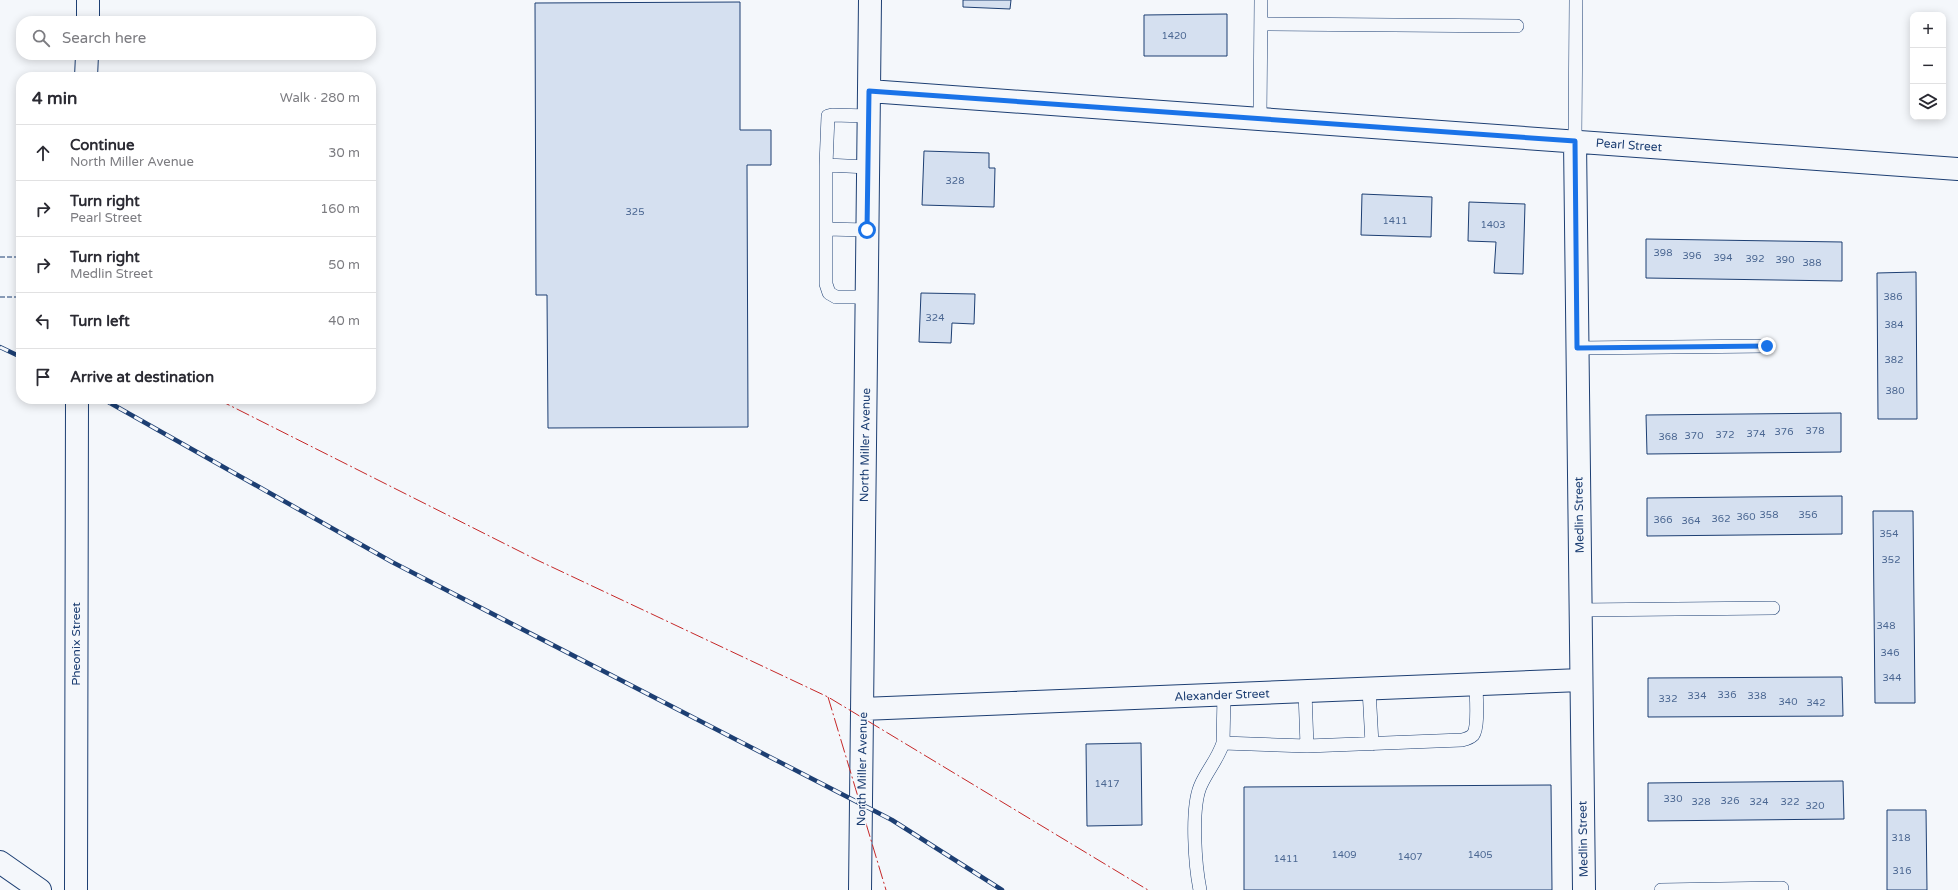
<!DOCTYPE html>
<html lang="en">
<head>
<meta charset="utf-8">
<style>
  :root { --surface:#fff; --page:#f2f2f3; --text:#2b2b33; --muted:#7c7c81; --line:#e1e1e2 }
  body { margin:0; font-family:"Varela Round",sans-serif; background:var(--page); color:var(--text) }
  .controls { position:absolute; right:12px; top:12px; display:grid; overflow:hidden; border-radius:8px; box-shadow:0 2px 10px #0003 }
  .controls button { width:36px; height:36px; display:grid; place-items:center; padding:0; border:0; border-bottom:1px solid var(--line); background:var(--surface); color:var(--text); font:20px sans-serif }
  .stop { position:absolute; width:12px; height:12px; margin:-9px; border:3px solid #1a73e8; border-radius:50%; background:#fff }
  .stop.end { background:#1a73e8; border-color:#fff; box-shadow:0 1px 4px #0008 }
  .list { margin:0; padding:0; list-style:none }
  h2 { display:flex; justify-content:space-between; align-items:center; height:52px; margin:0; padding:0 16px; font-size:17px }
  h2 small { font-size:13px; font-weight:400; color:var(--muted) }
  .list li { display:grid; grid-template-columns:26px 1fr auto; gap:12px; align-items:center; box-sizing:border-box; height:56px; padding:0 16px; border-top:1px solid var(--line) }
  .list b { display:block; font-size:15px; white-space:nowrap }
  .list p { margin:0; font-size:13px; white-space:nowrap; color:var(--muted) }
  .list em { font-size:13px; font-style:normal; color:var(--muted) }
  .icon { flex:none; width:22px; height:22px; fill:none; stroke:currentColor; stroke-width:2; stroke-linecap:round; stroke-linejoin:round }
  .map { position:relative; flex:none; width:1958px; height:890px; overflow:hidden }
  .search { position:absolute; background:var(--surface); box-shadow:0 2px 10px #0003; left:16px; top:16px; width:360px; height:44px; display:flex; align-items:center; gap:10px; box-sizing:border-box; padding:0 14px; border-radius:16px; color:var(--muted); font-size:15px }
  .panel { position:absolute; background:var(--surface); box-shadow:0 2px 10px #0003; left:16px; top:72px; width:360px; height:332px; border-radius:16px }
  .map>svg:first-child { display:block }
  .building { fill:#d5e0f0; stroke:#1d3f73 }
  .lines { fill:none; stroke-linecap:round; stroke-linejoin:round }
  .service-casing { stroke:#1d3f73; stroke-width:14 }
  .minor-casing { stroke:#1d3f73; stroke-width:24 }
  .secondary-casing { stroke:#1d3f73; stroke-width:24 }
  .service { stroke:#f4f7fb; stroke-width:13 }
  .minor { stroke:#f4f7fb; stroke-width:22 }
  .secondary { stroke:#f4f7fb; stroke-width:22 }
  .rail-casing { stroke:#1d3f73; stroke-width:4.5 }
  .rail { stroke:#f4f7fb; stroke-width:3; stroke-dasharray:9; stroke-linecap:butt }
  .fence { stroke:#1d3f73; stroke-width:1; stroke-dasharray:5 2; stroke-linecap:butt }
  .power { stroke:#c62828; stroke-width:1; stroke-dasharray:14 3 2 3; stroke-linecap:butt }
  .route { stroke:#1a73e8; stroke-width:5 }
  .labels { text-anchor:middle; stroke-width:3; stroke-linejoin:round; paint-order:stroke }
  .number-label { font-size:10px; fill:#4b6792 }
  .street-label { font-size:12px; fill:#1d3f73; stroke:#f4f7fb }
</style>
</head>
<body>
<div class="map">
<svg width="1958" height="890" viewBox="0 0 1958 890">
  <rect width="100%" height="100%" fill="#f4f7fb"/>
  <!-- building -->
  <path class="building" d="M963,0H1011L1010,9L963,7Z
    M740,2V130H771V165H747L748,427L548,428L547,295H536L535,3Z
    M1227,14V56H1144V15Z
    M924,151L989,153V168H995L994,207L922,205Z
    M1362,194L1432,197L1431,237L1361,235Z
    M1469,202L1525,204L1523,274L1494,273L1496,242L1468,241Z
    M1646,239L1842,242V281L1646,278Z
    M1916,272L1917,419H1878L1877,273Z
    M921,293L975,294L974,324L952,323L951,343L919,342Z
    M1841,413V452L1647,454L1646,415Z
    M1842,496V534L1647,536V498Z
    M1873,511H1913L1915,703H1875Z
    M1842,677L1843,716L1648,717V678Z
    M1141,743L1142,825L1087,826L1086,744Z
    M1843,781L1844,819L1648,821V783Z
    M1551,785L1552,890H1244V787Z
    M1887,810H1926L1927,890H1887Z"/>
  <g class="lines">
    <defs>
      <path id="service" d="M1261,24L1517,26
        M1260,118L1261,0
        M1575,141L1576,0
        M826,165L868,167
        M826,229L867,230
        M867,297H836L829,293L826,284V165L828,116L832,115L869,116
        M1577,348L1767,346
        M1580,610L1773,608
        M1369,689L1372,744
        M1305,692L1307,746L1462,740C1466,739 1470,738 1473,735C1479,727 1476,695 1476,685
        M1223,743L1307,746
        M1200,890C1195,865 1191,810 1200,787C1206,772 1218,759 1223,743L1224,695
        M1661,890L1782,888"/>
      <path id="minor" d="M88,21V0
        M86,77L87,55
        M869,91L1958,169
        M1575,141L1584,890
        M862,709L1581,680
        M76,890L77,399
        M860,890L870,0"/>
      <path id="secondary" d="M0,862L40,890"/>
    </defs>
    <!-- service casing -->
    <use href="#service" class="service-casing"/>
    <!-- minor casing -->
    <use href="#minor" class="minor-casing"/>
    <!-- secondary casing -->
    <use href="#secondary" class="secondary-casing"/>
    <!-- service -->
    <use href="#service" class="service"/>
    <!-- minor -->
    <use href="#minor" class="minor"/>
    <!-- secondary -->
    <use href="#secondary" class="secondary"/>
    <defs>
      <path id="rail" d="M0,347L21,357
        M103,399L392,562L892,820L1002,890"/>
    </defs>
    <!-- rail casing -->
    <use href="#rail" class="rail-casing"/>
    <!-- rail -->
    <use href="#rail" class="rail"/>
    <!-- fence -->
    <path class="fence" d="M0,257H21
      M0,297H21"/>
    <!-- power -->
    <path class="power" d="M217,399L537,560L828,697L1148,890
      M828,697L886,890"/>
  </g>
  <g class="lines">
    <!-- route -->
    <path class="route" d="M867,230L869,91L1575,141L1577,348L1767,346"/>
  </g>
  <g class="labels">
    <!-- number labels -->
    <g class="number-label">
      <text x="1174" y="39">1420</text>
      <text x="955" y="184">328</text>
      <text x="635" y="215">325</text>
      <text x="1395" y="224">1411</text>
      <text x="1493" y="228">1403</text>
      <text x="1663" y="256">398</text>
      <text x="1692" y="259">396</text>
      <text x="1723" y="261">394</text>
      <text x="1755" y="262">392</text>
      <text x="1785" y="263">390</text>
      <text x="1812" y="266">388</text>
      <text x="1893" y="300">386</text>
      <text x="935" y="321">324</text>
      <text x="1894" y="328">384</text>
      <text x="1894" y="363">382</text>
      <text x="1895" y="394">380</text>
      <text x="1815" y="434">378</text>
      <text x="1784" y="435">376</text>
      <text x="1756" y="437">374</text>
      <text x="1725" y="438">372</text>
      <text x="1694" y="439">370</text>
      <text x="1668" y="440">368</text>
      <text x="1769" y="518">358</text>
      <text x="1808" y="518">356</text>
      <text x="1746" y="520">360</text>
      <text x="1721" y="522">362</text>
      <text x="1663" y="523">366</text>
      <text x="1691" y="524">364</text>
      <text x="1889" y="537">354</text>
      <text x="1891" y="563">352</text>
      <text x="1886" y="629">348</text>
      <text x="1890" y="656">346</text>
      <text x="1892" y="681">344</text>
      <text x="1727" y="698">336</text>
      <text x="1697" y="699">334</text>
      <text x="1757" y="699">338</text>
      <text x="1668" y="702">332</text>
      <text x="1788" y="705">340</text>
      <text x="1816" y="706">342</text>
      <text x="1107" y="787">1417</text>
      <text x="1673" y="802">330</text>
      <text x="1730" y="804">326</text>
      <text x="1701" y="805">328</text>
      <text x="1759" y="805">324</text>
      <text x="1790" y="805">322</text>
      <text x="1815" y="809">320</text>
      <text x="1901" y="841">318</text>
      <text x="1344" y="858">1409</text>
      <text x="1480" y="858">1405</text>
      <text x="1410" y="860">1407</text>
      <text x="1286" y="862">1411</text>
      <text x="1902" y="874">316</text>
    </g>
    <!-- street labels -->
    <g class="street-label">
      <text transform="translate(1629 145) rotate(4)" y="4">Pearl Street</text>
      <text transform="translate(865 445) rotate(-89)" y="4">North Miller Avenue</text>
      <text transform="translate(1579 515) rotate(-91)" y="4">Medlin Street</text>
      <text transform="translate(76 644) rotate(-90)" y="4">Pheonix Street</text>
      <text transform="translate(1222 695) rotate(-2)" y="4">Alexander Street</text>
      <text transform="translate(862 769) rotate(-89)" y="4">North Miller Avenue</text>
      <text transform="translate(1583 839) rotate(-91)" y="4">Medlin Street</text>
    </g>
  </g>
</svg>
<div class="controls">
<button>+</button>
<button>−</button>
<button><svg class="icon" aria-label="layers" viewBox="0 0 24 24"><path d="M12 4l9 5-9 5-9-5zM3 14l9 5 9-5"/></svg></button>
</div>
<div class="stop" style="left:867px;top:230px"></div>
<div class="stop end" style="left:1767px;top:346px"></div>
<div class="search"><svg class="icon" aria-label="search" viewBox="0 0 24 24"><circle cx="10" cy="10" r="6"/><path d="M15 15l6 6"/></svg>Search here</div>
<section class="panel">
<h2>4 min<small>Walk · 280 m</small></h2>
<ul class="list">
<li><svg class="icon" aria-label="ahead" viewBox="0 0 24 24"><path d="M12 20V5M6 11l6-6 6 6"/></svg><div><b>Continue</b><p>North Miller Avenue</p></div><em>30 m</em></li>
<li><svg class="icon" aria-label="right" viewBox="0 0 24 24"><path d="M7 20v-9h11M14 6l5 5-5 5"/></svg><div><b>Turn right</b><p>Pearl Street</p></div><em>160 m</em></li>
<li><svg class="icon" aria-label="right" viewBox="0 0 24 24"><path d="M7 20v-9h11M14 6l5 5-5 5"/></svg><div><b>Turn right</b><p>Medlin Street</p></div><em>50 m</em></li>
<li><svg class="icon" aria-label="left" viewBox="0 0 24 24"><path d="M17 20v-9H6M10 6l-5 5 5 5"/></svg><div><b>Turn left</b></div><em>40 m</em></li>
<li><svg class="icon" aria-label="arrive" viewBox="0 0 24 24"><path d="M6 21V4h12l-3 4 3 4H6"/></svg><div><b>Arrive at destination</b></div></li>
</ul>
</section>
</div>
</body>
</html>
